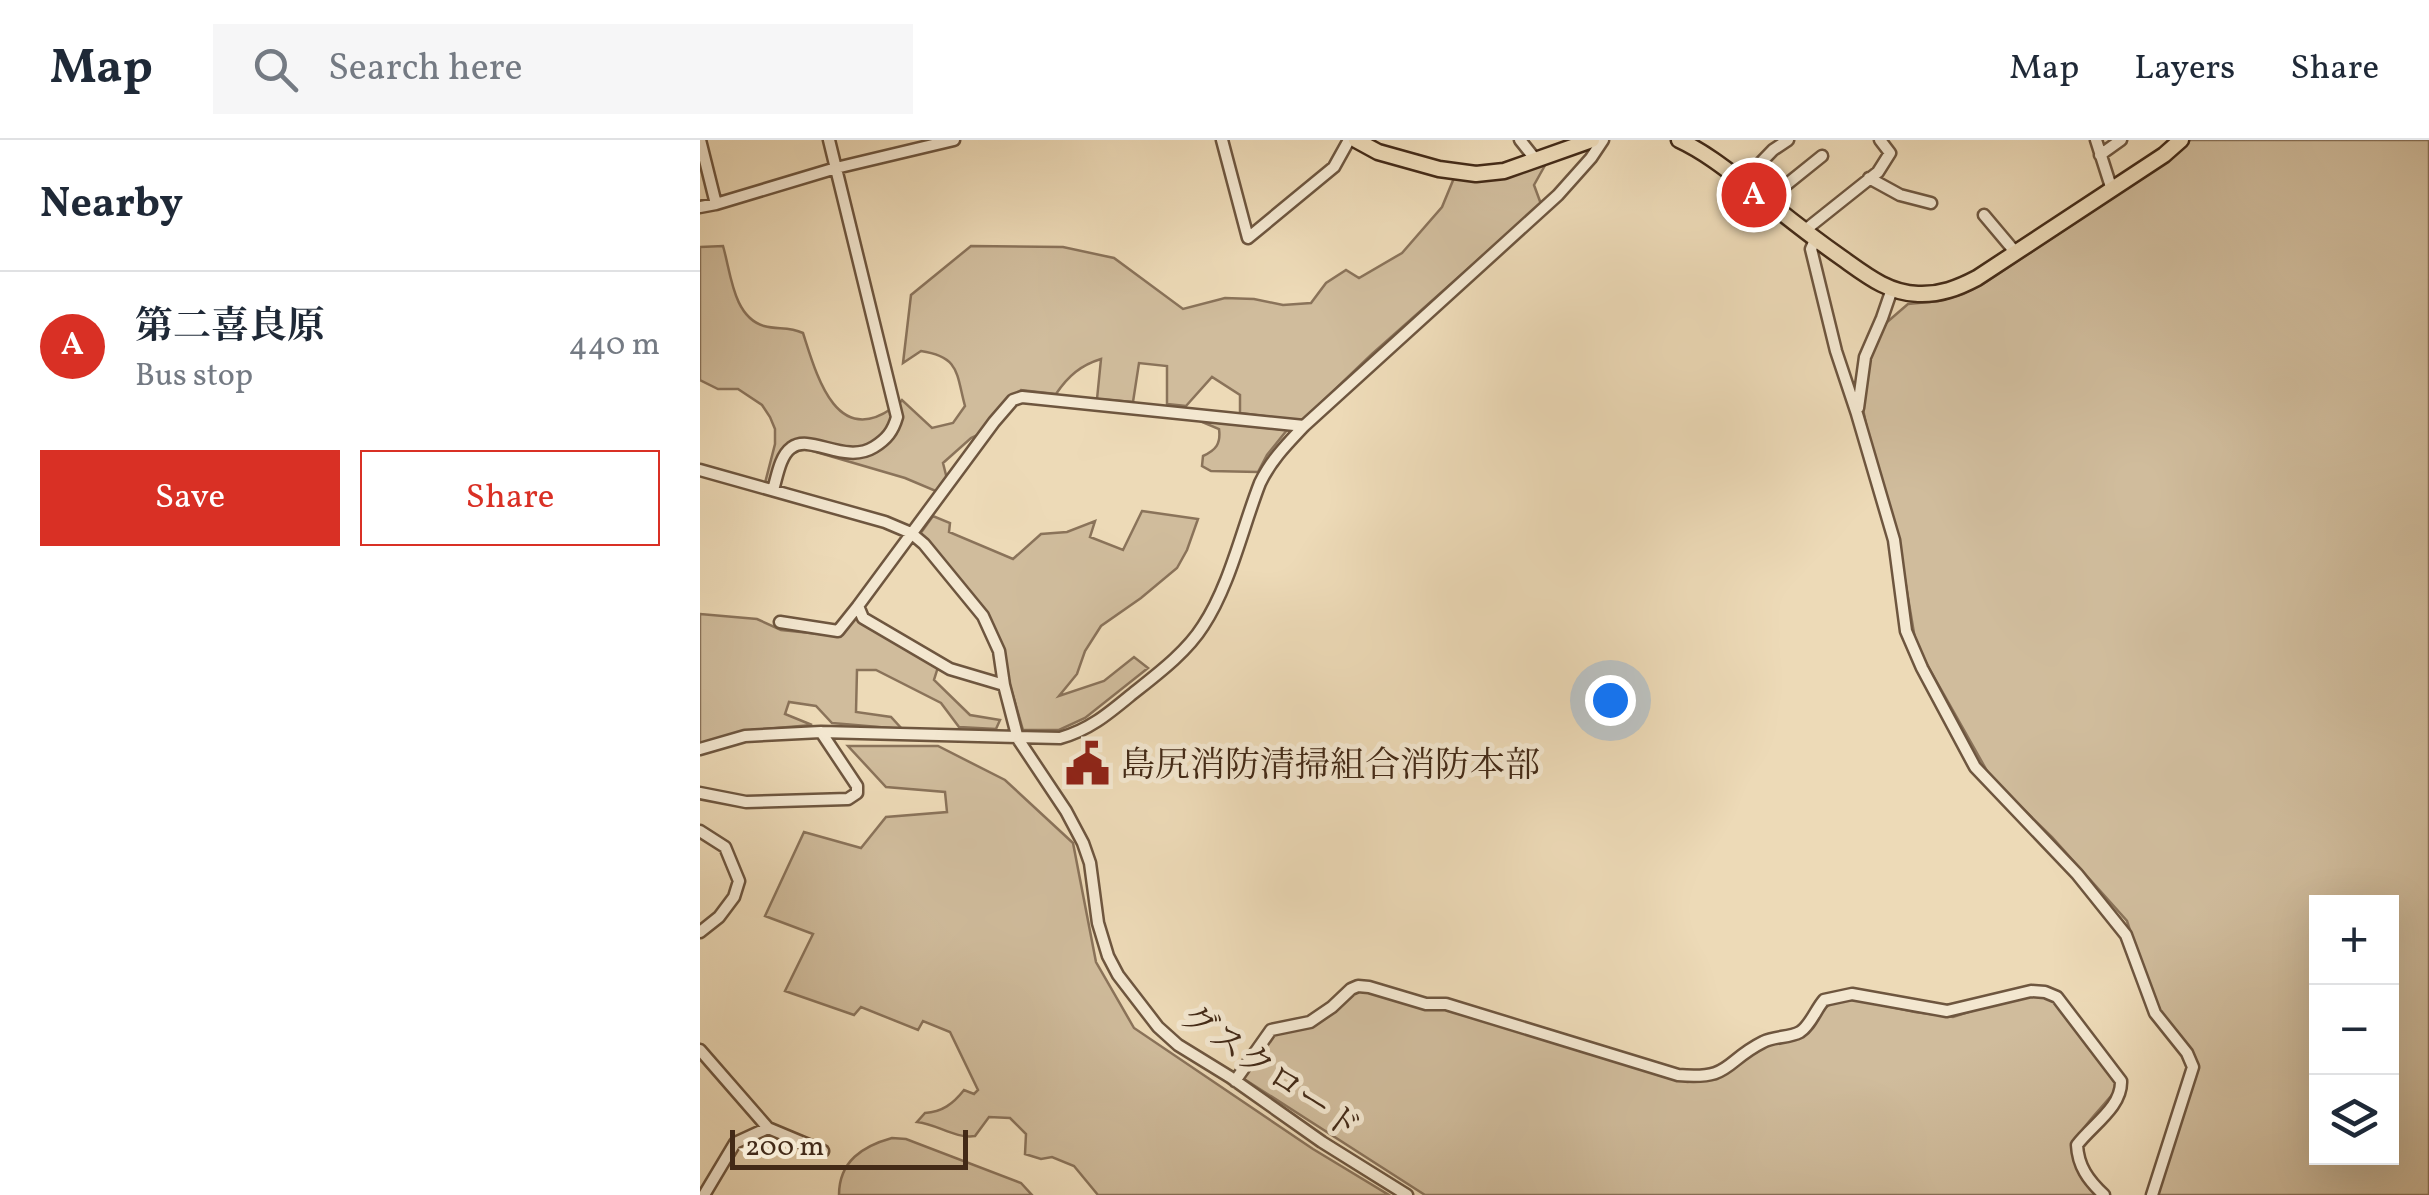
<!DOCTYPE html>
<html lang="en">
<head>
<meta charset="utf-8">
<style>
  :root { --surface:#fff; --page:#f6f6f7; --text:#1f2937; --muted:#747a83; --line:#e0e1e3; --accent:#d93025 }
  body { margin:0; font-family:Vollkorn,"Noto Serif JP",serif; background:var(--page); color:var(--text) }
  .controls { position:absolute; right:30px; bottom:30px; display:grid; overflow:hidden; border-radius:0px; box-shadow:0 10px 40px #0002 }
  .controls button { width:90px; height:90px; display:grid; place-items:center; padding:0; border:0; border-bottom:2px solid var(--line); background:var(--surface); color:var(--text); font:50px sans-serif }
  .scale { position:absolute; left:30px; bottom:25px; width:238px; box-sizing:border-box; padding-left:10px; border:5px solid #432a17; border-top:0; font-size:28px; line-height:35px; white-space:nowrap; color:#432a17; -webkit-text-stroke:8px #f3e7d0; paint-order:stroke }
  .you { position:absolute; left:910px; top:560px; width:35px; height:35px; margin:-25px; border:8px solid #fff; border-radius:50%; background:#1a73e8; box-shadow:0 0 0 15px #1a73e833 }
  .badge { display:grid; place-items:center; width:65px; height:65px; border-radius:50%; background:var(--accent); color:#fff; font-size:32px; font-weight:700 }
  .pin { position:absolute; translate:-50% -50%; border:5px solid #fff; box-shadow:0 2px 10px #0006 }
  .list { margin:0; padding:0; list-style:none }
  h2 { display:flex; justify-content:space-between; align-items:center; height:130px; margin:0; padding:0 40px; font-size:42px }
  h2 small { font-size:32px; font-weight:400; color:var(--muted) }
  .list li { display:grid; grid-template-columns:65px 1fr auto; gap:30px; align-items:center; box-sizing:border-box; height:150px; padding:0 40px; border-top:2px solid var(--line) }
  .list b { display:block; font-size:38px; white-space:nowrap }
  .list p { margin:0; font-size:32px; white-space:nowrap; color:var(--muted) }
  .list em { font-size:32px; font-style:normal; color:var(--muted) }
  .actions { display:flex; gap:20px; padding:30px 40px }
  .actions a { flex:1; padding:22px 0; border:2px solid var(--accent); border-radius:0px; text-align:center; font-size:35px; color:var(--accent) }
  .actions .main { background:var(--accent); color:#fff }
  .icon { flex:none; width:55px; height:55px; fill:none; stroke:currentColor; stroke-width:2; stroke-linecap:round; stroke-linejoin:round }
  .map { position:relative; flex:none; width:1729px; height:1055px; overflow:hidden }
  header { display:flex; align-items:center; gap:60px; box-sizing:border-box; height:140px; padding:0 50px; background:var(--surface); border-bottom:2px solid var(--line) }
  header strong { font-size:48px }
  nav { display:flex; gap:55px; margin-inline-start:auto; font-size:35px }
  .search { width:700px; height:90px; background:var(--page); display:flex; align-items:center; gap:25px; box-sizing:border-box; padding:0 35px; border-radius:0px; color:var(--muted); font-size:38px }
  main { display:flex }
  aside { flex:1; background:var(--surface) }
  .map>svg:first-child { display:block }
  .green { fill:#d0bc9c; stroke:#8a735a; stroke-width:2.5; fill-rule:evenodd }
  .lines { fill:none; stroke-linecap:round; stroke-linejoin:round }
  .minor-casing { stroke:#6e563f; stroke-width:15 }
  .major-casing { stroke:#432a17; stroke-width:19 }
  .minor { stroke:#f3e7d0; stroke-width:10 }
  .major { stroke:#eddab7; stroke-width:14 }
  .labels { text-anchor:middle; stroke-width:10; stroke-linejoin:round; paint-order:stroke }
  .poi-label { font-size:35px; fill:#432a17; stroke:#f3e7d0; text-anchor:start }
  .street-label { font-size:35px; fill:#432a17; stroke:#f3e7d0 }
</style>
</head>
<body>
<header>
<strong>Map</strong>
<div class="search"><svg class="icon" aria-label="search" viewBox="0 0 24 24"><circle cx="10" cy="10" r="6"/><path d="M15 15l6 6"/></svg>Search here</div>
<nav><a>Map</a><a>Layers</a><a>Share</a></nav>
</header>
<main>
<aside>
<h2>Nearby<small></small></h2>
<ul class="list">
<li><span class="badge">A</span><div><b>第二喜良原</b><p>Bus stop</p></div><em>440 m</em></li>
</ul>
<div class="actions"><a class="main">Save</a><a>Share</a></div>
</aside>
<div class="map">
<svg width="1729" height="1055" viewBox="0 0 1729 1055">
  <rect width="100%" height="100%" fill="#eddab7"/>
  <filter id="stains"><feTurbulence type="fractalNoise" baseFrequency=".002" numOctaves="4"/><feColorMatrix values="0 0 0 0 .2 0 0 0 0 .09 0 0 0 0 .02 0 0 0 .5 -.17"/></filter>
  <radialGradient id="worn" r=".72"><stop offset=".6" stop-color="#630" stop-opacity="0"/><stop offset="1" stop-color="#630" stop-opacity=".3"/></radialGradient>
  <!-- green -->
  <path class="green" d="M1490,0H1729V1055H1456L1498,930L1495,917L1455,866L1427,781L1352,697L1291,638L1216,505L1197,392L1167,289L1162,264L1171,216L1186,183L1208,164L1239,161L1263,154L1283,144L1467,22ZM1616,762H1692V1018H1616Z
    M848,20L834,45L841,64L672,214L602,281L540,273V255L512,237L486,266L467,264V226L439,223L433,262L397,259L401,219C381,225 368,236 356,254L321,250L302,266L282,293L271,298L243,323L247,339L238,352L205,338L99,307C117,311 139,319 157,317C184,315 204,291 198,265L202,260L232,288L253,283L265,266C256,233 260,217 221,211L203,223L211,155L271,106L363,107L414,118L483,169L525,158L554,159L583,165L611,163L626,143L646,130L659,138L702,113L742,67L754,38L802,36Z
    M23,106C31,133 33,177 64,186C78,190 88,186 103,193C116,233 135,307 191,269L194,278L185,296L161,311L92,300L81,312L71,343H65L75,304V289L70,277L62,265L38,249H18L0,240V107Z
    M500,281L587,290L567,315L558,332L511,331L502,326L503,316C516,310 521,304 519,289Z
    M442,371L498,379L487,410L477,428L441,458L401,486L385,511L377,534L359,556L404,541L434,517L448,528L385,578L359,590H323L310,545L301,502L283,467L220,394L233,376L250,383L249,392L313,419L341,394L367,392L395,381L390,397L423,410Z
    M0,474L57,479L81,490L139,496L156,477L238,527L234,540L270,575L300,580L296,589L259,587L241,563L176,530H157L156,572L191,577L202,589L132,583L116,566L89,562L85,574L112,585L52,590L0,604Z
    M148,606H238L305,640L373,703L396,822L434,888L613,1009L689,1055H398L374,1026L352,1017L341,1019L325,1014L326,994L310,978L289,977L275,996C255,999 237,984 217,982L225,973C242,972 253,964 264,950L274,954L278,950L250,892L223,881L218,890L161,867L154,875L85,851L113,794L65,776L104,692L161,708L186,677L247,672L245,652L186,647Z
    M657,848L722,868L740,867L888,910L987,942L1017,939L1066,903L1106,895L1119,873L1134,861L1158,860L1215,872L1253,877L1312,858L1345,855L1359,866L1415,936L1416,950C1385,989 1350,1008 1396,1055H725L541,937L572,894C615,889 627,877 657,848Z
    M192,998L206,999L321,1043L332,1055H139C139,1021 163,1006 192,998Z"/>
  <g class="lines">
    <defs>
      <path id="minor" d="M0,0L16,64L136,28L254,0
        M522,0L548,98L634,27L649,0
        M820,0L836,20
        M1396,0L1412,50
        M1400,15L1421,0
        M1169,38L1200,55L1231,63
        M1042,42L1073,10L1088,0
        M1066,61L1122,16
        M0,67L16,64
        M1284,75L1316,113
        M1104,91L1178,32L1190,13L1180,0
        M1115,100L1111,109L1136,211L1157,274L1194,400L1206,491L1222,528L1275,627L1377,734L1426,795L1455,873L1487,913L1493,927L1452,1055
        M1158,268L1165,217L1182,178L1192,149
        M0,330L185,382L211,393L224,404L283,476L299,511L304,545L318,599L366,671L383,703L390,723L398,783L408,816L418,835L458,887L478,905L530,937L622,1002L707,1055
        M73,350C77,337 80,316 91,308C110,293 145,325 174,307C187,299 193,291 197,277L129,0
        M80,482L138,491L158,466
        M304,545L250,529L163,478L158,466L294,282L313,260L322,257L604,286
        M0,609L45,596L121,592L360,598C389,590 408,574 431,555C456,535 486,513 503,486C530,445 542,389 560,343C571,320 587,304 604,286L858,55L891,18L903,0
        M0,653L46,662L148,659L157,653V646L121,592
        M0,691L25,707L39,741L34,757L19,777L0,792
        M0,910L68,988L123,1011
        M535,941L571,890L610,882L632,867L651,849L658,846L669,847L726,864H746L978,935C1032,940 1023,922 1063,902C1074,896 1089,898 1100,892C1110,886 1116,869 1124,860L1152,854L1247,871L1331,851L1345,852L1357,857L1421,941C1422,967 1392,985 1377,1005C1378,1026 1388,1040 1404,1055
        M4,1055L35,1003L68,988"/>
      <path id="major" d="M656,0L678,12L739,29L776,34L804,31L892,0
        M979,0C1007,13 1031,33 1056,52C1084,75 1112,97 1142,118C1166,135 1188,153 1218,154C1240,155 1258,148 1277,138L1464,15L1481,0"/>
    </defs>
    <!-- minor casing -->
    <use href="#minor" class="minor-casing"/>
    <!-- major casing -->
    <use href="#major" class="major-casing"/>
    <!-- minor -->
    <use href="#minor" class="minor"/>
    <!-- major -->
    <use href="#major" class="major"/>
  </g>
  <!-- icons -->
  <defs>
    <symbol id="civic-bare" viewBox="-9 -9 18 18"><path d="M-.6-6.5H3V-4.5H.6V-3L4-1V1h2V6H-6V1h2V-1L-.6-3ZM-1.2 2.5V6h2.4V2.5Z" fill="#8f2418" stroke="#f3e7d0" stroke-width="2.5" paint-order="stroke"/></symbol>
  </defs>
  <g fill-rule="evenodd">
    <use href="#civic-bare" x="356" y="592" width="63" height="63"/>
  </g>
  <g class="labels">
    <!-- poi labels -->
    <g class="poi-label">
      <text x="420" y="636">島尻消防清掃組合消防本部</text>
    </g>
    <!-- street labels -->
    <g class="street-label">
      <text transform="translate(571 931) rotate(35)" y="12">グスクロード</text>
    </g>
  </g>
  <rect width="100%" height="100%" filter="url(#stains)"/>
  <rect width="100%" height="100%" fill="url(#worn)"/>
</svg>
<div class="controls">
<button>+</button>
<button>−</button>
<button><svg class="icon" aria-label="layers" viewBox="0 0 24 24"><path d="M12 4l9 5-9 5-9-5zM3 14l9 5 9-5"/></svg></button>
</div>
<div class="scale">200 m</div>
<div class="you"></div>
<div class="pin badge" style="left:1054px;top:55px">A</div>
</div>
</main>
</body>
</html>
